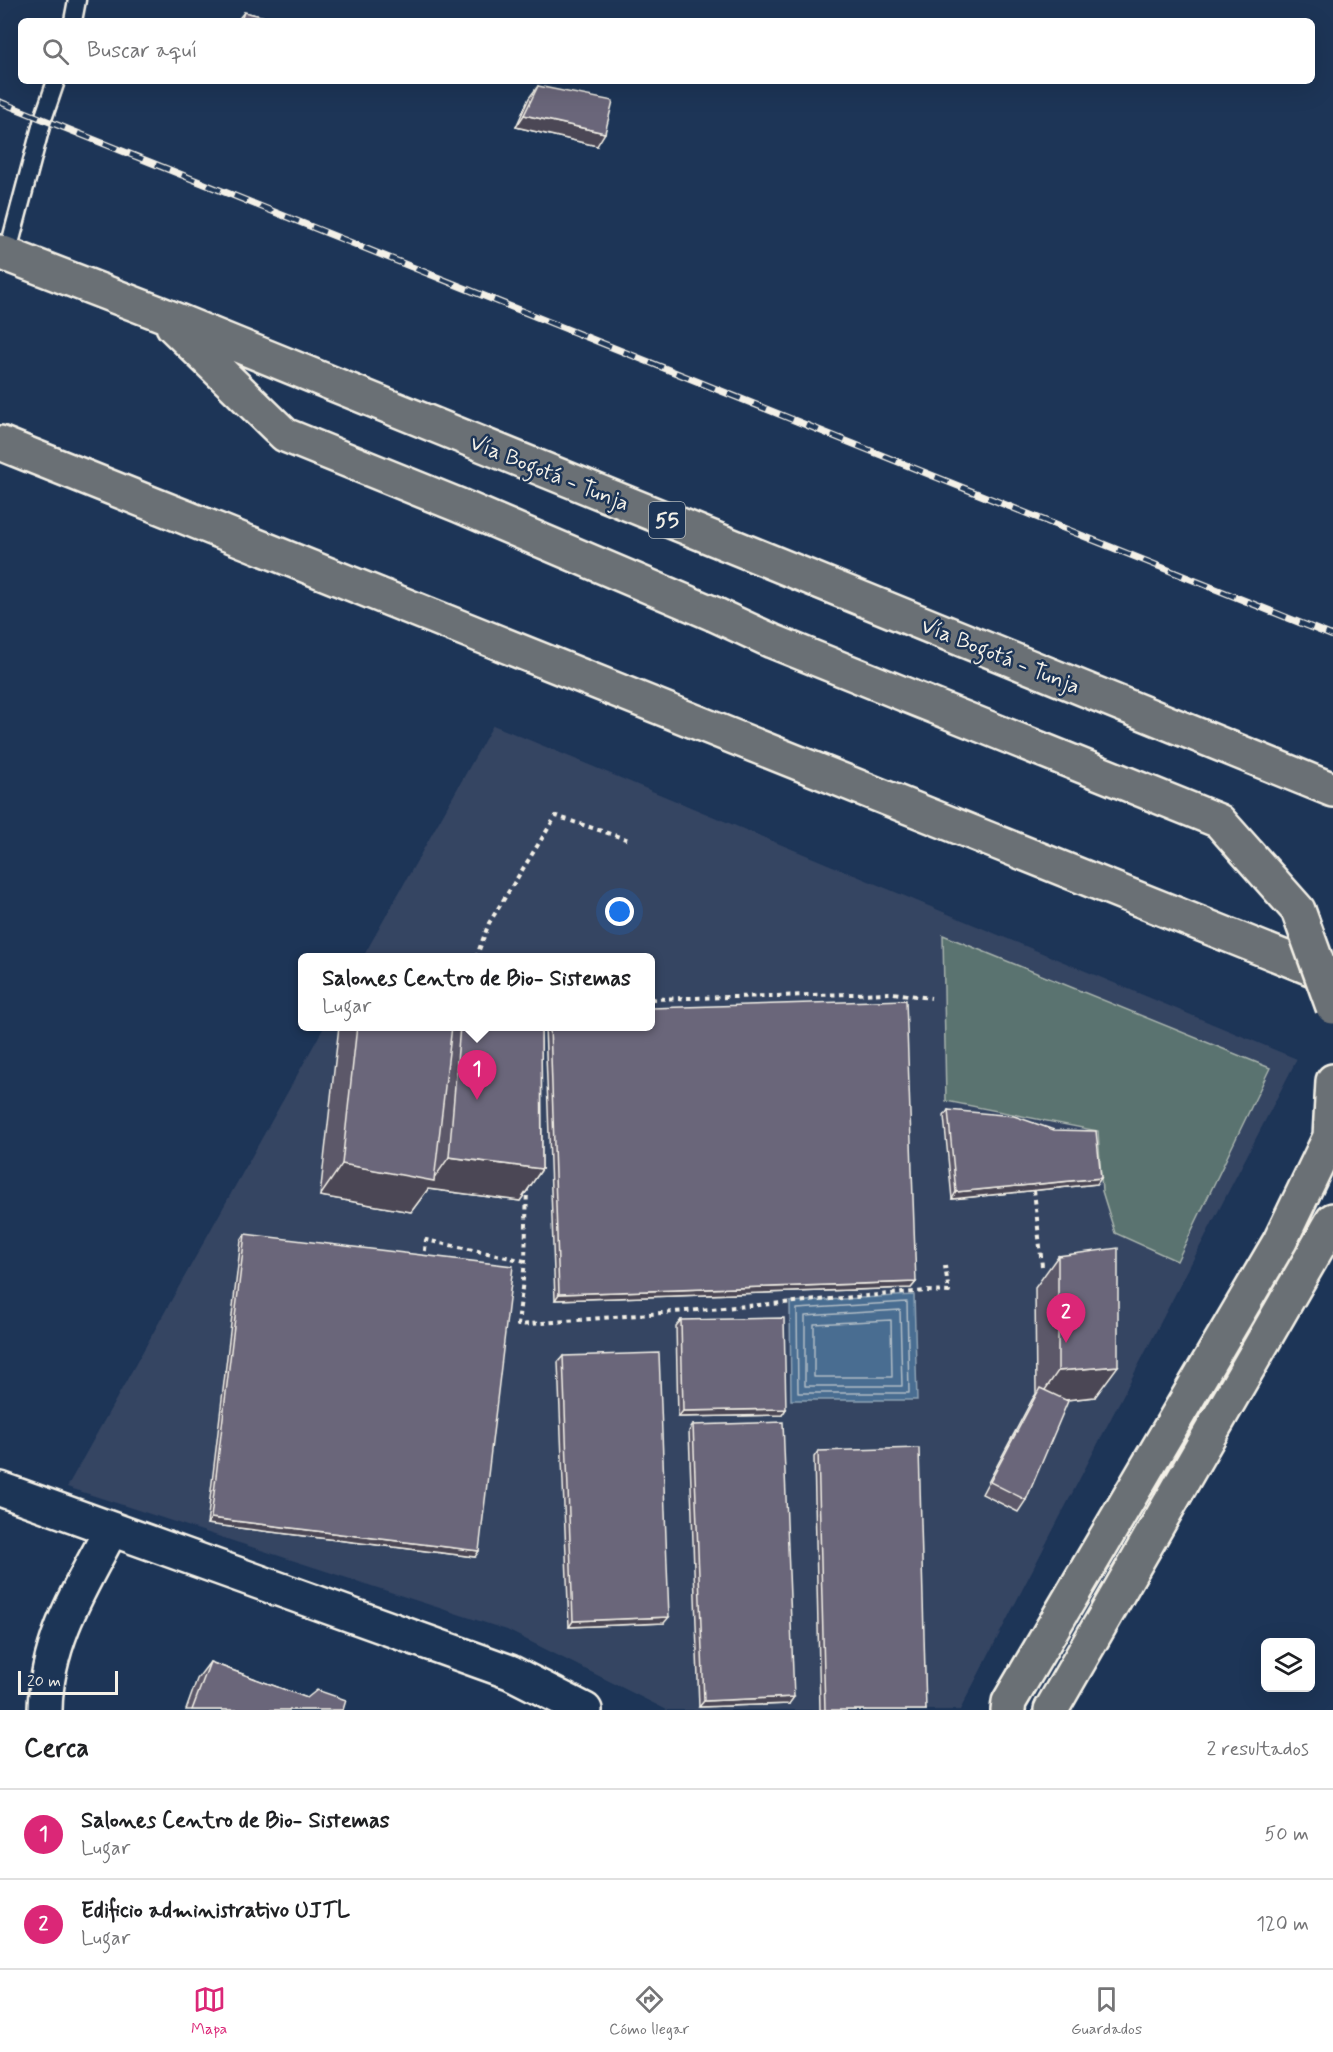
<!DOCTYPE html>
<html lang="es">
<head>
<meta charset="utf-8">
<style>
  :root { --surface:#fff; --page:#f2f2f2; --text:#202124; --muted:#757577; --line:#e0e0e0; --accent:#db2777 }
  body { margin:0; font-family:Mynerve,sans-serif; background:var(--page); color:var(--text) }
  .controls { position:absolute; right:18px; bottom:18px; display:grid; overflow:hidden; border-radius:9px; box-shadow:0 6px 24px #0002 }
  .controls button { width:54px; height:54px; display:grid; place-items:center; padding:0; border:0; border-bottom:2px solid var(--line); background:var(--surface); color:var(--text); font:30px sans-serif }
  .scale { position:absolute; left:18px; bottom:15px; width:100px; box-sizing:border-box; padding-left:6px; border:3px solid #f4f1e8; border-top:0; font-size:16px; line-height:21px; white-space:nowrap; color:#f4f1e8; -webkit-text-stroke:4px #1d3557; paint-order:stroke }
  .you { position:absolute; left:620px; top:912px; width:21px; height:21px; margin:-15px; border:4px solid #fff; border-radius:50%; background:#1a73e8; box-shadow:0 0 0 9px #1a73e833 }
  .badge { display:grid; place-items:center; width:39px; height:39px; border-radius:50%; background:var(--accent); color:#fff; font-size:20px; font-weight:700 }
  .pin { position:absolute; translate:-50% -50px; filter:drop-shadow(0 2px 3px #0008) }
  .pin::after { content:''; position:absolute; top:32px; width:21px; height:18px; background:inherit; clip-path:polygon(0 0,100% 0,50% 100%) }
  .popup { position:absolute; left:298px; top:953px; width:357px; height:78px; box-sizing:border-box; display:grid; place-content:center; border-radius:9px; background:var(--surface); filter:drop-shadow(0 2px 4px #0005); font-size:20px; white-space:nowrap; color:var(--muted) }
  .popup b { font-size:22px; color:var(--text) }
  .popup::after { content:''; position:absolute; left:50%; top:100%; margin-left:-12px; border:12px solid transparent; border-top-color:var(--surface) }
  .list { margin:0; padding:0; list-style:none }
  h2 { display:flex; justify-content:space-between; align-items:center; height:78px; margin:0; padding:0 24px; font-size:26px }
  h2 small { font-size:20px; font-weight:400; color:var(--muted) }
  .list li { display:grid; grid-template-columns:39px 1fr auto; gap:18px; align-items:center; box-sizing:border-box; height:90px; padding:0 24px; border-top:2px solid var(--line) }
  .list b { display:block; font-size:22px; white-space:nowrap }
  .list p { margin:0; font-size:20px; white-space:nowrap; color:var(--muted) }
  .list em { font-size:20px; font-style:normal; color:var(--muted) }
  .icon { flex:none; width:33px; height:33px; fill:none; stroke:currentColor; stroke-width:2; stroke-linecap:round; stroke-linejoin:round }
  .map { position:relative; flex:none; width:1333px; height:1710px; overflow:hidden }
  .search { position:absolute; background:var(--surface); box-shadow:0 6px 24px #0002; left:18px; right:18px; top:18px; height:66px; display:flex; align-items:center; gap:15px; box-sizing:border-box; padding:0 21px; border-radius:9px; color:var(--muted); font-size:22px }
  .sheet { height:258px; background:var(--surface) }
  nav { display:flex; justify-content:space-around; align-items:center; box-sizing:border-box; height:84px; border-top:2px solid var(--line); background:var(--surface); font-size:16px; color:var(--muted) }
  nav a { display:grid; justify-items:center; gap:3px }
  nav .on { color:var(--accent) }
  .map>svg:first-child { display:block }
  .built { fill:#344462 }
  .green { fill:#5a7370; stroke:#a7b2ac; stroke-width:1.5 }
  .water { fill:#496d91; stroke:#8da2b4; stroke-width:1.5 }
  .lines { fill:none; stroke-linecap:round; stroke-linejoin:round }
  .shore { stroke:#b0bcc5; stroke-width:1.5 }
  .service-casing { stroke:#f4f1e8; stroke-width:21 }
  .minor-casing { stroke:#f4f1e8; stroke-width:38 }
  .tertiary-casing { stroke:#f4f1e8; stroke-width:38 }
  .trunk-casing { stroke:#f4f1e8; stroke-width:38 }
  .path { stroke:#f4f1e8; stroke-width:4; stroke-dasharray:4.5 4.5; stroke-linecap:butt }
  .service { stroke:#1d3557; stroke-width:16 }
  .minor { stroke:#1d3557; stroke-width:33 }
  .tertiary { stroke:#1d3557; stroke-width:33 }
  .trunk { stroke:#6b7074; stroke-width:33 }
  .rail-casing { stroke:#f4f1e8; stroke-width:7 }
  .rail { stroke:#1d3557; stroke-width:4.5; stroke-dasharray:14; stroke-linecap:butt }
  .trunk-bridge-casing { stroke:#f4f1e8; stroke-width:38; stroke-linecap:butt }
  .trunk-bridge { stroke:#6b7074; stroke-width:33 }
  .wall { fill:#5c5869; stroke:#f4f1e8; stroke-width:1.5 }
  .shaded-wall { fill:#4b4755; stroke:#f4f1e8; stroke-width:1.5 }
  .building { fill:#6b667a; stroke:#f4f1e8; stroke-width:1.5 }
  .labels { text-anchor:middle; stroke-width:5; stroke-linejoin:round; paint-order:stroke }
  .shield { fill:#1d3557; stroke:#b4b9bc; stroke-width:1.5 }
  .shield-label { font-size:21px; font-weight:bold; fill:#f4f1e8 }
  .street-label { font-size:22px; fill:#f4f1e8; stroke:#1d3557 }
</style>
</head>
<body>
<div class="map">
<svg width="1333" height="1710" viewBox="0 0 1333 1710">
  <rect width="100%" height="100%" fill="#1d3557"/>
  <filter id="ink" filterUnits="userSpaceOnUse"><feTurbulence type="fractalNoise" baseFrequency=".0167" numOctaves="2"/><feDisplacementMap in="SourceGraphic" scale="12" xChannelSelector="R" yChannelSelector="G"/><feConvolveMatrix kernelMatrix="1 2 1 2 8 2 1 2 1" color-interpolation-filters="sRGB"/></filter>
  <g filter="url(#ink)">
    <!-- built -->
    <path class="built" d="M493,725L1297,1059L960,1710H667L507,1630L67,1487L324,1027L651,1026V958L363,957Z"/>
    <!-- green -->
    <path class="green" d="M943,935L1270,1068L1177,1261L1115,1233L1102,1191L1098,1131L946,1101Z"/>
    <!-- water -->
    <path class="water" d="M914,1295L917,1400H791L790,1302Z"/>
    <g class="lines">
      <!-- shore -->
      <path class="shore" d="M907,1302L909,1393H798L797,1309Z
        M900,1310L902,1386H805V1316Z
        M891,1320L892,1377H814V1324Z"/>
      <defs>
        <path id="service" d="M73,21L77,0
          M7,255L43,119L56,81"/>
        <path id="minor" d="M45,1710C46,1642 80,1588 111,1530"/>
        <path id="tertiary" d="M0,1489L510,1672L585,1710"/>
        <path id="trunk" d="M0,252L161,314L1333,790
          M173,326L285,435L458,505L714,614
          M0,443L1333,977
          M1008,1710L1009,1702L1280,1241L1330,1137L1333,1081
          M1051,1710L1333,1220"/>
      </defs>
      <!-- service casing -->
      <use href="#service" class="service-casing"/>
      <!-- minor casing -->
      <use href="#minor" class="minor-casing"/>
      <!-- tertiary casing -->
      <use href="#tertiary" class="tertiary-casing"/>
      <!-- trunk casing -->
      <use href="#trunk" class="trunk-casing"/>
      <!-- path -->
      <path class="path" d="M476,958L489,923L556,816L629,840
        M651,999L893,993L931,998
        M527,1187L525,1261L518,1325L927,1291L949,1292L945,1266
        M1034,1190L1042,1266
        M424,1260L426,1240L525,1261"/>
      <!-- service -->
      <use href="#service" class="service"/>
      <!-- minor -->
      <use href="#minor" class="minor"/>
      <!-- tertiary -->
      <use href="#tertiary" class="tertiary"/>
      <!-- trunk -->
      <use href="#trunk" class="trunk"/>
      <defs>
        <path id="rail" d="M0,102L1333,636"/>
      </defs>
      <!-- rail casing -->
      <use href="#rail" class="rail-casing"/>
      <!-- rail -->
      <use href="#rail" class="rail"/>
      <defs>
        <path id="trunk-bridge" d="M714,614L772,641L1219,821L1298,910L1333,1007"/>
      </defs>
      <!-- trunk-bridge casing -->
      <use href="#trunk-bridge" class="trunk-bridge-casing"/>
      <!-- trunk-bridge -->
      <use href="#trunk-bridge" class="trunk-bridge"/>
    </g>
    <!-- wall -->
    <path class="wall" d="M244,12L282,21H237Z
      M538,86L597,146L516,127L529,98Z
      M339,1026H541L542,1169L520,1201L428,1189L411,1212L320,1196Z
      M545,1026H651L916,1282L911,1288L555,1300Z
      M948,1110L1097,1184L952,1199L944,1116Z
      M245,1234L475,1557L207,1524L241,1240Z
      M1058,1256L1095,1397L1065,1400L1026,1500L1018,1512L982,1494L1032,1400L1036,1394L1035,1288Z
      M681,1320L786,1409L782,1415L678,1417L676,1326Z
      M563,1356L664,1623L569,1627L558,1362Z
      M693,1425L789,1704L699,1707L689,1431Z
      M818,1451L926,1710H820L814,1457Z
      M210,1662L307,1698L343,1710H186L197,1679Z"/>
    <!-- shaded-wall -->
    <path class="shaded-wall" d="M524,115L605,133L597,146L516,127Z
      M449,1157L542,1169L520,1201L428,1189L411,1212L320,1196L342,1164L433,1180Z
      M1101,1178L1097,1184L952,1199L956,1192Z
      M916,1282L911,1288L555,1300L559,1294Z
      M1118,1366L1095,1397L1036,1403L1058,1371Z
      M786,1409L782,1415L678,1417L683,1411Z
      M211,1518L479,1551L475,1557L207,1524Z
      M669,1617L664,1623L569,1627L573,1621Z
      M794,1697L789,1704L699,1707L704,1701Z"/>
    <!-- building -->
    <path class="building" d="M244,12L282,21H241Z
      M538,86L613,101L605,133L524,115Z
      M906,1000L916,1282L559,1294L550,1026H651V1008Z
      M357,1026H452L434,1181L342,1164Z
      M460,1026H541L542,1169L449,1157Z
      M948,1110L1014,1116L1054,1130L1096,1131L1101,1178L956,1192Z
      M245,1234L513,1266L479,1551L211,1518Z
      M1118,1248V1366L1058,1371V1256Z
      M784,1318L786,1409L683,1411L681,1320Z
      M659,1353L669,1617L573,1621L563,1356Z
      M1040,1388L1068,1401L1026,1500L990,1482Z
      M783,1422L794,1697L704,1701L693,1425Z
      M919,1448L926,1710H825L818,1451Z
      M210,1662L307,1698L317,1690L346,1700L343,1710H192Z"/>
  </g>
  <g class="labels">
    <!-- shield labels -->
    <rect class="shield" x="649" y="502" width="36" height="36" rx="4.5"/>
    <g class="shield-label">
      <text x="667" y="527">55</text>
    </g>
    <!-- street labels -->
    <g class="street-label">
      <text transform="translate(550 472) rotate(22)" y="8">Vía Bogotá - Tunja</text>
      <text transform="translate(1001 655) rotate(22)" y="8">Vía Bogotá - Tunja</text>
    </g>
  </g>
</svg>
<div class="controls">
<button><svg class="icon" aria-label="layers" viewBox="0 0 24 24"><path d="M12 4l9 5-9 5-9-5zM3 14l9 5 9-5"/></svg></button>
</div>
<div class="scale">20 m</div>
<div class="you"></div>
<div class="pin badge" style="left:477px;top:1100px">1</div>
<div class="popup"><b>Salones Centro de Bio- Sistemas</b>Lugar</div>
<div class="pin badge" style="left:1066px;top:1343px">2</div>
<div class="search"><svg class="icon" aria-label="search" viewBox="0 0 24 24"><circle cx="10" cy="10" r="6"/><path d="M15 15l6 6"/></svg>Buscar aquí</div>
</div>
<section class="sheet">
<h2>Cerca<small>2 resultados</small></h2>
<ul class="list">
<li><span class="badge">1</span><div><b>Salones Centro de Bio- Sistemas</b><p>Lugar</p></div><em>50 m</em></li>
<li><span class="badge">2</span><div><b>Edificio administrativo UJTL</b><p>Lugar</p></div><em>120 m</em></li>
</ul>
</section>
<nav>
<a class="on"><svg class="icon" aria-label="map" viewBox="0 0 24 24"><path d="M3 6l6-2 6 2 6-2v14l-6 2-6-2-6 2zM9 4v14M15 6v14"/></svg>Mapa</a>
<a><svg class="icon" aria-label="directions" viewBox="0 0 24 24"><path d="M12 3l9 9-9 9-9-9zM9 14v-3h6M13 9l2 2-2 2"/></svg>Cómo llegar</a>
<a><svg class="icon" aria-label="saved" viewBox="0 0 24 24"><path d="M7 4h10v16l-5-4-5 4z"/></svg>Guardados</a>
</nav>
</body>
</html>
